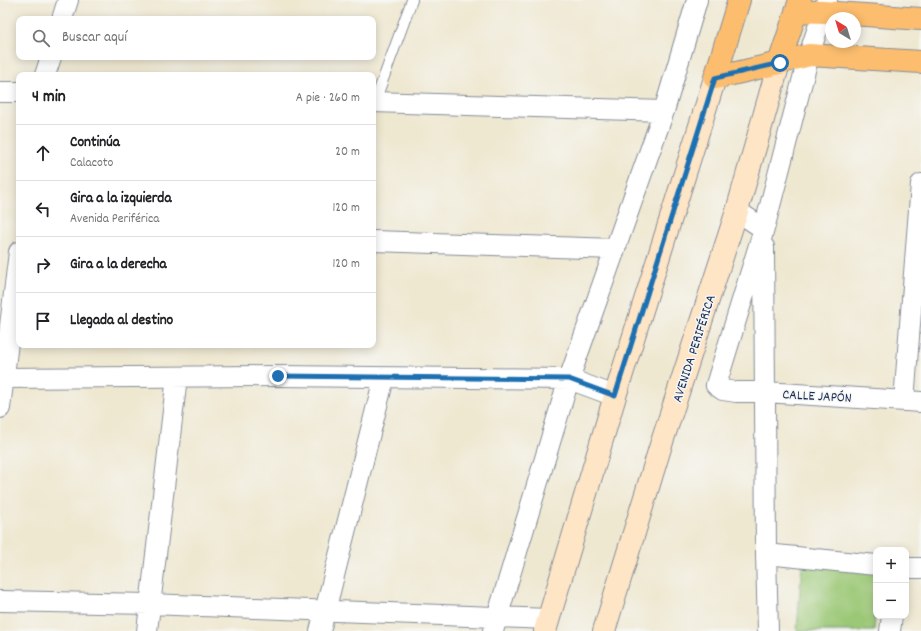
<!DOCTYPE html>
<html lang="es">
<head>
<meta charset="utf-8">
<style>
  :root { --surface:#fff; --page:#f6f6f6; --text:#202124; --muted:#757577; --line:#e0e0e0 }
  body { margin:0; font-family:Dekko,sans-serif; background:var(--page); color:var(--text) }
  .controls { position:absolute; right:12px; bottom:12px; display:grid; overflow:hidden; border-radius:8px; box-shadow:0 2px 10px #0003 }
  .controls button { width:36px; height:36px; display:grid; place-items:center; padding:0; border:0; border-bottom:1px solid var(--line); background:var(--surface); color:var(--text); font:20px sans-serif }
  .compass { position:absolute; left:825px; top:12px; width:36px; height:36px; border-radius:50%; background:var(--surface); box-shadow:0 2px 10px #0003; rotate:322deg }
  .stop { position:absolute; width:12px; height:12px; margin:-9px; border:3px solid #1f6fb2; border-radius:50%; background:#fff }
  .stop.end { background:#1f6fb2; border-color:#fff; box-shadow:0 1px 4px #0008 }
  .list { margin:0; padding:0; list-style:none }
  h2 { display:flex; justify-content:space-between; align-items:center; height:52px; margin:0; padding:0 16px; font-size:17px }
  h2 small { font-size:13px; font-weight:400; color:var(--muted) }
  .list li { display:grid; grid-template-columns:26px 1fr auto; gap:12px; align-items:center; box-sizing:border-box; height:56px; padding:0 16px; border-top:1px solid var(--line) }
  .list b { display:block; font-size:15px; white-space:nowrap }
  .list p { margin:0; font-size:13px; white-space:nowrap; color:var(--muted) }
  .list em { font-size:13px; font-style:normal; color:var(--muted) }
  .icon { flex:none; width:22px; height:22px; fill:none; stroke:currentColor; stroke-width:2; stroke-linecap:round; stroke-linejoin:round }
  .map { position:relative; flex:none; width:921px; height:631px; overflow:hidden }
  .search { position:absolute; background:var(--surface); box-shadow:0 2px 10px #0003; left:16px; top:16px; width:360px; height:44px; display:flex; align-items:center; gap:10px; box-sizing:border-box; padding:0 14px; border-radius:8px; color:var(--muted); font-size:15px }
  .panel { position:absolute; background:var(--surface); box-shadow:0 2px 10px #0003; left:16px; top:72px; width:360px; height:276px; border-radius:8px }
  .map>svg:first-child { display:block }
  .green { fill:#9bc876; stroke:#5b7c6a }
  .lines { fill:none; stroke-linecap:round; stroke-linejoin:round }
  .lane-casing { stroke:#858c98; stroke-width:12 }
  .street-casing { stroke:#858c98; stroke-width:22 }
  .secondary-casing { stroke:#858c98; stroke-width:24 }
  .primary-casing { stroke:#858c98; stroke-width:24 }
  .lane { stroke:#fff; stroke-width:10 }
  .street { stroke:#fff; stroke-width:20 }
  .secondary { stroke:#fee5c5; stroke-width:22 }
  .primary { stroke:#fcbd6e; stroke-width:22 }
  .route { stroke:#1f6fb2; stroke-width:5 }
  .labels { text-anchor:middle; stroke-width:3; stroke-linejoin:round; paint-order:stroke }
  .street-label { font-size:14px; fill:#1b2f5e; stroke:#f6f6f2 }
</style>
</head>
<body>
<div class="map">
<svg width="921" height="631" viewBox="0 0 921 631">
  <rect width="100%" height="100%" fill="#f6f6f2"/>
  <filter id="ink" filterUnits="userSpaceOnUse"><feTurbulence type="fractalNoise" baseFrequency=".025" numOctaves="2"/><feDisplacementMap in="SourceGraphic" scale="8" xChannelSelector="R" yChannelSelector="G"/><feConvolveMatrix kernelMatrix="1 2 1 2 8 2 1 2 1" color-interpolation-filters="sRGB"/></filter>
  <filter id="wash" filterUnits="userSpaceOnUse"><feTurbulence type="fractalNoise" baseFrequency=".012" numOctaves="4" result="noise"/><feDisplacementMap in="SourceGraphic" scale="16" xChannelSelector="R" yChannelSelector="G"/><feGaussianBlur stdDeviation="0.9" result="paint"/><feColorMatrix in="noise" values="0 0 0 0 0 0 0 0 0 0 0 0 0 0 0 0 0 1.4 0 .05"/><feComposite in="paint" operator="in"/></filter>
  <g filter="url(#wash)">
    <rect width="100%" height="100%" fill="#efe8d1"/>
    <!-- green -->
    <path class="green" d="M802,563L876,568V601L874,631H797Z"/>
  </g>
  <g filter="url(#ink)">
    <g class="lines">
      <defs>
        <path id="lane" d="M374,104L412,0"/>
        <path id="street" d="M827,0L809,55L764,229L716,385L723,390L736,392H765L921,402
          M62,19L68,0
          M45,75L51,57
          M0,92H19
          M373,102L664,111
          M737,211L764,229
          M373,241L615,249
          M764,247L766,554L768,631
          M4,378L278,376L569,379L615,396
          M904,401L921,184
          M0,408L19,252
          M766,554L876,565
          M906,568H921
          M0,601L149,604L549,619
          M147,631L177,377
          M320,631L384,378
          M493,631L569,379L664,111L697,0
          M890,631L892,616"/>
        <path id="secondary" d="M545,631L615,396L715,78
          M604,631L660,448L737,211L779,63"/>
        <path id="primary" d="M739,0L715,78L779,63L809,55L921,62
          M796,11L823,12L921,19
          M779,63L800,0"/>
      </defs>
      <!-- lane casing -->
      <use href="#lane" class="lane-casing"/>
      <!-- street casing -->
      <use href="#street" class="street-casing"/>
      <!-- secondary casing -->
      <use href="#secondary" class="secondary-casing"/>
      <!-- primary casing -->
      <use href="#primary" class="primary-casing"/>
      <!-- lane -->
      <use href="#lane" class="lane"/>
      <!-- street -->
      <use href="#street" class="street"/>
      <!-- secondary -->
      <use href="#secondary" class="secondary"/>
      <!-- primary -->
      <use href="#primary" class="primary"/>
    </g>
  </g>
  <g class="lines" filter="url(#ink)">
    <!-- route -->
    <path class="route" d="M278,376L569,379L615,396L715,78L780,63"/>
  </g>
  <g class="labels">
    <!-- street labels -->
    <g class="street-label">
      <text transform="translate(693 348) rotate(-72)" y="5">AVENIDA PERIFÉRICA</text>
      <text transform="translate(817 395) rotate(3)" y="5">CALLE JAPÓN</text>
    </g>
  </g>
</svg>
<div class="controls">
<button>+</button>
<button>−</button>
</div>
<svg class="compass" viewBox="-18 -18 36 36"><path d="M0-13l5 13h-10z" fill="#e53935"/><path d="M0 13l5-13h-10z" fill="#757577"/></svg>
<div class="stop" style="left:780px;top:63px"></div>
<div class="stop end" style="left:278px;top:376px"></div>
<div class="search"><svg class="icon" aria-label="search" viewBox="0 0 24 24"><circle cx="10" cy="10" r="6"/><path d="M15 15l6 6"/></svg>Buscar aquí</div>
<section class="panel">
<h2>4 min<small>A pie · 260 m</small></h2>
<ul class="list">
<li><svg class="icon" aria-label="ahead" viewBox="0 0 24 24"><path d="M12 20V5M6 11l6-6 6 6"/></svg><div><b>Continúa</b><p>Calacoto</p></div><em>20 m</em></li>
<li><svg class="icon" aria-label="left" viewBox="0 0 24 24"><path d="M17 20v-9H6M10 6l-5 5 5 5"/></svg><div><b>Gira a la izquierda</b><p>Avenida Periférica</p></div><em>120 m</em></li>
<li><svg class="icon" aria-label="right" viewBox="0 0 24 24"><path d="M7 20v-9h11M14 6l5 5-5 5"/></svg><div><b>Gira a la derecha</b></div><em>120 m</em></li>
<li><svg class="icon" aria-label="arrive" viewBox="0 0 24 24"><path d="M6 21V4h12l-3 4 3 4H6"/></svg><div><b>Llegada al destino</b></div></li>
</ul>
</section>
</div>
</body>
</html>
